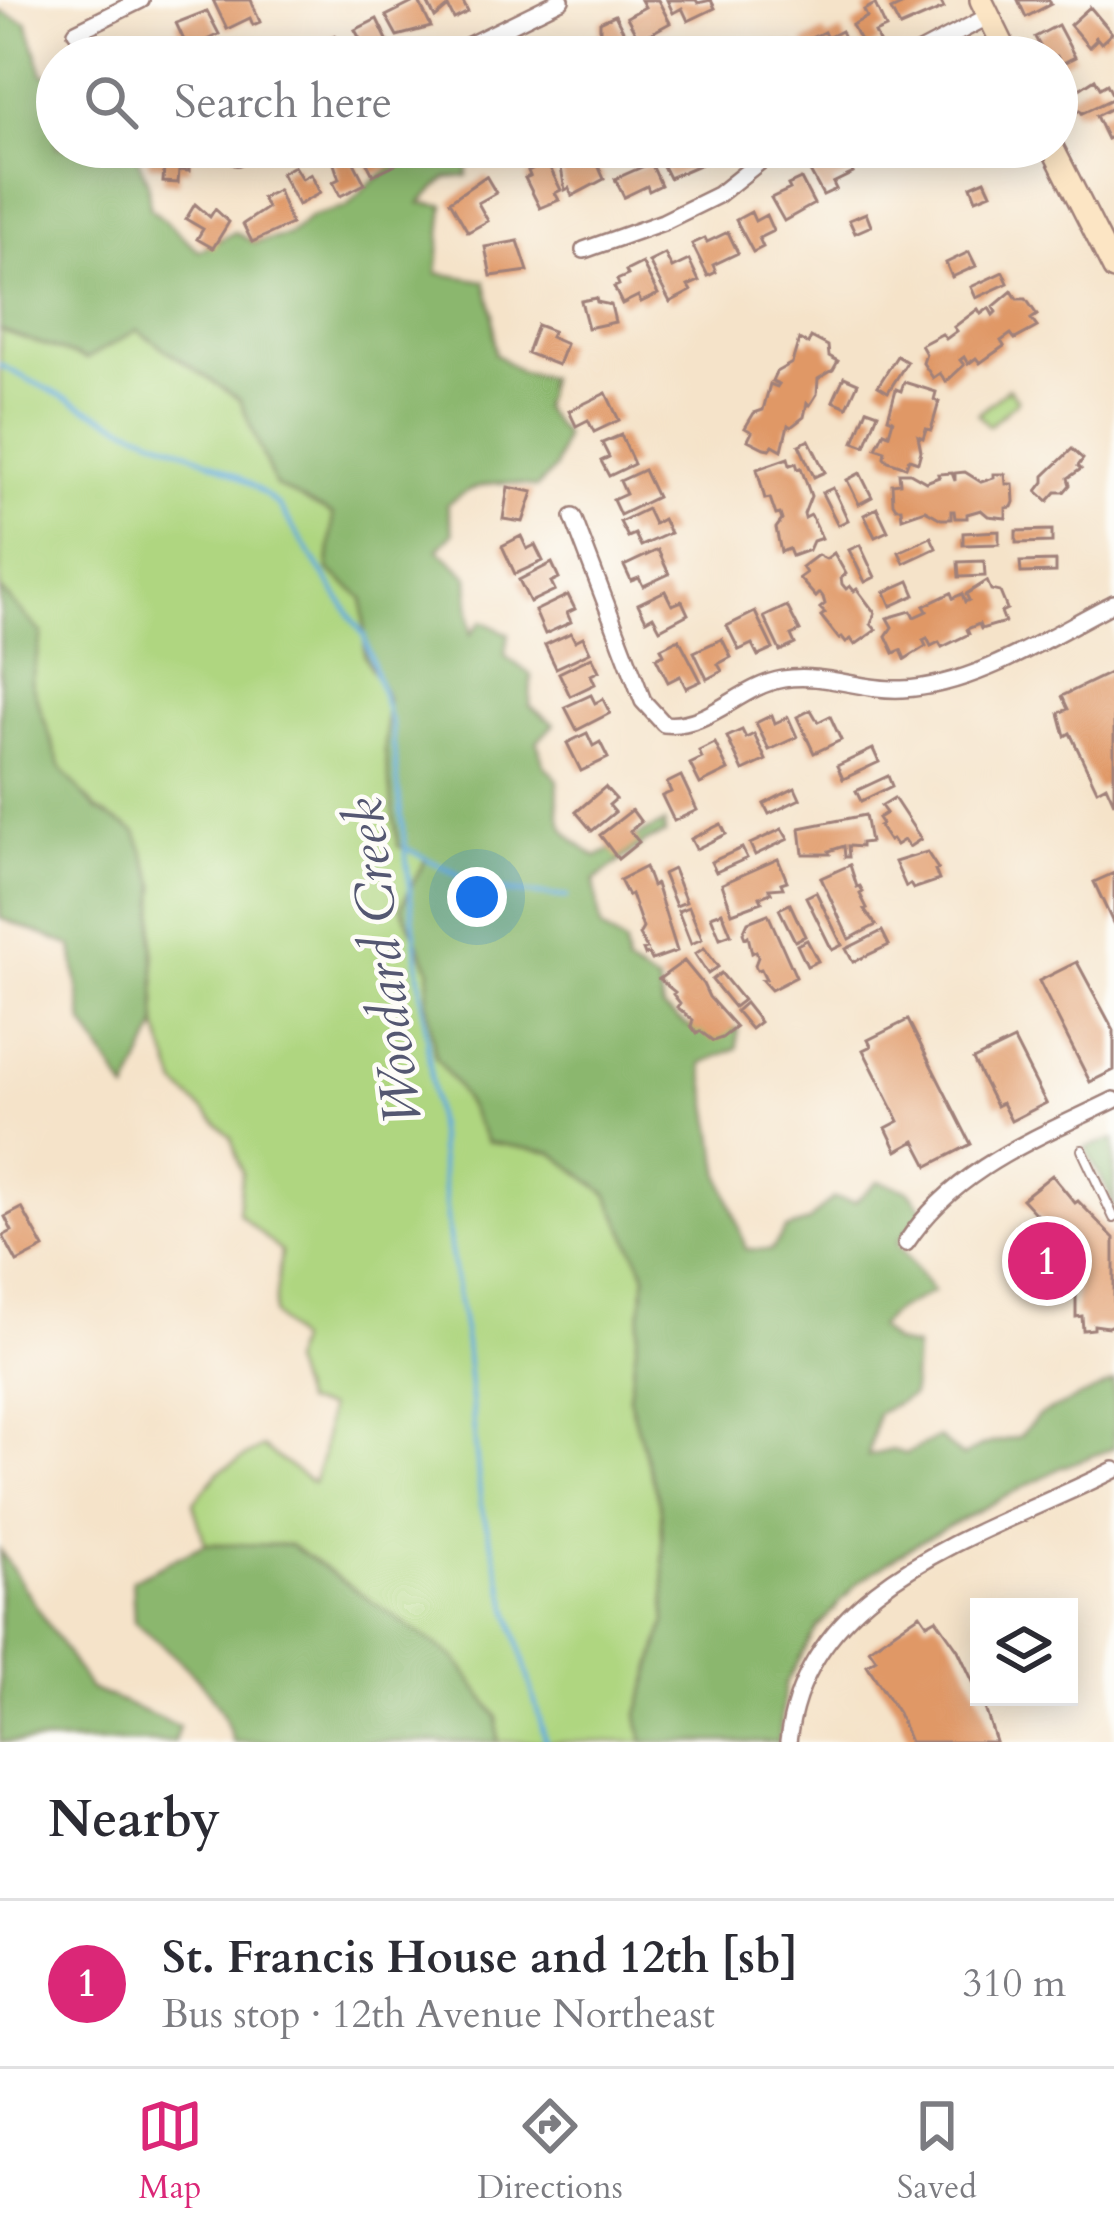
<!DOCTYPE html>
<html lang="en">
<head>
<meta charset="utf-8">
<style>
  :root { --surface:#fff; --page:#f7f7f7; --text:#2b2b33; --muted:#7c7c81; --line:#e1e1e2; --accent:#db2777 }
  body { margin:0; font-family:Cardo,serif; background:var(--page); color:var(--text) }
  .controls { position:absolute; right:36px; bottom:36px; display:grid; overflow:hidden; border-radius:0px; box-shadow:0 6px 30px #0003 }
  .controls button { width:108px; height:108px; display:grid; place-items:center; padding:0; border:0; border-bottom:3px solid var(--line); background:var(--surface); color:var(--text); font:60px sans-serif }
  .you { position:absolute; left:477px; top:897px; width:42px; height:42px; margin:-30px; border:9px solid #fff; border-radius:50%; background:#1a73e8; box-shadow:0 0 0 18px #1a73e833 }
  .badge { display:grid; place-items:center; width:78px; height:78px; border-radius:50%; background:var(--accent); color:#fff; font-size:39px; font-weight:700 }
  .pin { position:absolute; translate:-50% -50%; border:6px solid #fff; box-shadow:0 3px 12px #0006 }
  .list { margin:0; padding:0; list-style:none }
  h2 { display:flex; justify-content:space-between; align-items:center; height:156px; margin:0; padding:0 48px; font-size:51px }
  h2 small { font-size:39px; font-weight:400; color:var(--muted) }
  .list li { display:grid; grid-template-columns:78px 1fr auto; gap:36px; align-items:center; box-sizing:border-box; height:168px; padding:0 48px; border-top:3px solid var(--line) }
  .list b { display:block; font-size:45px; white-space:nowrap }
  .list p { margin:0; font-size:39px; white-space:nowrap; color:var(--muted) }
  .list em { font-size:39px; font-style:normal; color:var(--muted) }
  .icon { flex:none; width:66px; height:66px; fill:none; stroke:currentColor; stroke-width:2; stroke-linecap:round; stroke-linejoin:round }
  .map { position:relative; flex:none; width:1114px; height:1742px; overflow:hidden }
  .search { position:absolute; background:var(--surface); box-shadow:0 6px 30px #0003; left:36px; right:36px; top:36px; height:132px; display:flex; align-items:center; gap:30px; box-sizing:border-box; padding:0 42px; border-radius:66px; color:var(--muted); font-size:45px }
  .sheet { height:324px; background:var(--surface) }
  nav { display:flex; justify-content:space-around; align-items:center; box-sizing:border-box; height:168px; border-top:3px solid var(--line); background:var(--surface); font-size:33px; color:var(--muted) }
  nav a { display:grid; justify-items:center; gap:6px }
  nav .on { color:var(--accent) }
  .map>svg:first-child { display:block }
  .green { fill:#afd680; stroke:#7c7a56; stroke-width:3 }
  .forest { fill:#8bb76e; stroke:#6a6b4c; stroke-width:3 }
  .lines { fill:none; stroke-linecap:round; stroke-linejoin:round }
  .stream { stroke:#62acda; stroke-width:4.5 }
  .building { fill:#e09866 }
  .lane-casing { stroke:#a0817a; stroke-width:12 }
  .street-casing { stroke:#a0817a; stroke-width:20 }
  .secondary-casing { stroke:#a0817a; stroke-width:26 }
  .lane { stroke:#fff; stroke-width:8 }
  .street { stroke:#fff; stroke-width:15 }
  .secondary { stroke:#fce5c4; stroke-width:21 }
  .labels { text-anchor:middle; stroke-width:9; stroke-linejoin:round; paint-order:stroke }
  .water-label { font-size:54px; font-style:italic; fill:#545771; stroke:#fdfcf7 }
</style>
</head>
<body>
<div class="map">
<svg width="1114" height="1742" viewBox="0 0 1114 1742">
  <rect width="100%" height="100%" fill="#fdfcf7"/>
  <filter id="ink" filterUnits="userSpaceOnUse"><feTurbulence type="fractalNoise" baseFrequency=".00833" numOctaves="2"/><feDisplacementMap in="SourceGraphic" scale="24" xChannelSelector="R" yChannelSelector="G"/><feConvolveMatrix kernelMatrix="1 2 1 2 8 2 1 2 1" color-interpolation-filters="sRGB"/></filter>
  <filter id="wash" filterUnits="userSpaceOnUse"><feTurbulence type="fractalNoise" baseFrequency=".004" numOctaves="4" result="noise"/><feDisplacementMap in="SourceGraphic" scale="48" xChannelSelector="R" yChannelSelector="G"/><feGaussianBlur stdDeviation="2.7" result="paint"/><feColorMatrix in="noise" values="0 0 0 0 0 0 0 0 0 0 0 0 0 0 0 0 0 1.4 0 .05"/><feComposite in="paint" operator="in"/></filter>
  <g filter="url(#wash)">
    <rect width="100%" height="100%" fill="#f5e3c9"/>
    <!-- green -->
    <path class="green" d="M0,330L86,359L137,330L240,400L275,485L333,515L328,570L363,598L365,657L387,697L385,752L426,858L401,907L430,969L427,1002L435,1056L457,1086L487,1142L553,1153L607,1194L646,1275L629,1397L661,1510L666,1621L638,1714L643,1742H498L497,1717L457,1660L290,1545L205,1544L193,1503L219,1472L262,1447L313,1483L322,1457L328,1408L303,1403L290,1363L296,1341L274,1314L281,1252L238,1213L242,1173L231,1137L177,1085L157,1026L153,936L156,885L136,833L96,809L61,769L31,682L42,634L0,589Z
      M1008,388L1018,400L989,426L978,414Z"/>
    <!-- forest -->
    <path class="forest" d="M0,11L27,23L43,74L57,77V147H133L147,181L150,208L199,251L235,232L254,243L289,235L310,217L347,207L369,184L424,147H469L467,176L446,178L420,203L444,205L437,273L485,281L493,313L495,354L521,372L549,378L542,408L564,435L555,468L536,488C500,478 476,482 447,504L453,533L438,549L468,577L471,634L482,621L509,634L505,656L531,675L530,706L554,724L537,742L544,765L558,780C556,823 560,833 596,857L664,823L665,834L645,842L594,881L601,928L625,944L627,965L658,983L663,1009L688,1026L738,1029L737,1048L702,1063L721,1176L746,1249L771,1250L786,1229L808,1222L833,1198L855,1202L878,1181L908,1190L924,1210L897,1243L933,1292L895,1311L878,1327L894,1343L915,1347L912,1395L877,1414L868,1456L892,1450L906,1454L939,1437L962,1457L983,1445L1019,1437L1038,1416L1114,1382V1448L1062,1467L919,1542L858,1582L816,1629L785,1685L779,1742H643L638,1714L666,1621L661,1510L629,1397L646,1275L607,1194L553,1153L487,1142L457,1086L435,1056L427,1002L430,969L401,907L426,858L398,846L385,752L387,697L365,657L363,598L328,570L333,515L275,485L240,400L137,330L86,359L0,330Z
      M0,589L42,634L31,682L61,768L96,809L136,832L156,885L153,936L157,1026L127,1092L83,1022L72,946L0,918Z
      M1114,1139V1215L1108,1191L1085,1148Z
      M205,1544L290,1545L455,1658L497,1717L498,1742H233C219,1688 174,1655 134,1621L132,1580Z
      M0,1550L90,1689L179,1726L174,1742H0Z"/>
    <g class="lines">
      <!-- stream -->
      <path class="stream" d="M0,365C37,384 74,403 111,420C169,446 231,463 279,506L364,636L391,723L450,1246L466,1344L481,1506L546,1742
        M406,848L488,890L567,897"/>
    </g>
    <g id="blocks">
      <!-- building -->
      <path class="building" d="M213,0H251L260,22L253,25L250,18L227,29Z
        M418,0L431,27L397,36L386,16Z
        M426,0H462L468,12L454,19L448,7L435,18Z
        M641,0H658L670,23L639,40L627,17L645,7Z
        M667,0H696L698,3L711,0L715,8L688,21L682,8L673,13Z
        M912,0H940L944,8L900,27L891,10Z
        M1018,0H1049L1051,4L1026,17Z
        M875,4L886,28L875,33L879,42L865,50L852,25L867,17L864,10Z
        M1090,7L1112,33L1101,43L1095,36L1096,40L1089,47L1070,25Z
        M207,11L219,34L188,49L176,23Z
        M615,15L629,42L605,54L593,37L600,34V22Z
        M377,19L390,46L360,57L352,41L359,37L355,30Z
        M1058,25L1075,57L1061,64L1057,56L1046,57L1035,37Z
        M841,31L850,51L839,57H811L803,42L824,32L827,38Z
        M335,35L347,57H312L308,49Z
        M580,36L590,57H552L546,46L562,38L565,44Z
        M777,42L781,50L793,43L800,57H763L760,50Z
        M1095,79L1100,88L1107,84L1114,98L1082,113L1080,110L1075,113L1067,97Z
        M1114,107V136L1107,139L1096,116Z
        M156,147H181L180,152L190,153L189,171L179,170L178,183L163,182L164,167L148,165L149,150L156,151Z
        M340,147H346L365,184L340,196L333,182L339,179L330,152Z
        M380,147H397L404,160L373,175L364,157L380,151Z
        M687,147L699,165L669,178L660,160Z
        M856,147H894L883,153L880,148L865,162Z
        M585,152L587,156L593,154L604,179L572,196L569,188L565,190L561,168L577,161L574,156Z
        M843,154L853,173L833,183L836,189L823,195L806,164Z
        M547,162L561,190L555,193L559,200L540,208L525,178L530,176L528,171Z
        M651,163L661,185L649,191L647,186L624,197L615,179Z
        M294,166L302,179L311,174L320,193L298,205L281,173Z
        M486,176L496,193L478,203L488,221L468,232L450,201Z
        M801,179L814,204L784,221L771,198L790,189L788,185Z
        M985,180L991,193L976,199L971,186Z
        M278,190L291,224L252,242L243,224L267,208L262,198Z
        M195,204L210,217L215,209L229,222L213,248L197,239L203,229L186,219Z
        M751,212L755,221L766,215L773,231L759,238L763,247L753,252L736,220Z
        M866,213L871,226L855,233L849,220Z
        M728,232L738,253L713,265L716,272L708,276L692,244L705,238L707,242Z
        M518,241L528,271L491,276L485,247Z
        M969,252L976,266L952,277L946,263Z
        M665,254L672,268L689,260L699,281L688,286L691,291L670,302L649,262Z
        M642,263L658,294L641,302L638,296L622,304L614,287L619,285L617,280L628,275L626,271Z
        M1003,272L1008,283L976,298L971,287Z
        M1012,291L1017,299H1026L1037,315L1031,319L1037,327L1015,339L1011,334L1001,341L1004,346L980,363L976,358L968,364L964,357L960,360L964,365L946,382L940,373L933,378L923,363L926,354L921,345L942,334L946,339L957,331L954,327L978,309L981,314L989,308L993,315L996,312L993,307Z
        M596,298L597,302L611,305L615,322L588,328L581,301Z
        M537,325L553,331L550,337L566,344L558,365L527,353Z
        M811,337L828,346L829,356L838,361L833,370L818,379L817,394L810,405L807,403L804,417L791,427L788,425L782,450L773,445L770,449L764,448L748,440L752,432L745,428L754,413L763,410L770,384L777,387L779,384L772,381L776,372L792,363L799,339L808,344Z
        M897,356L907,362L888,392L878,386Z
        M844,377L858,383L847,407L833,401Z
        M904,382L936,392L934,400L939,402L931,430L926,429L923,438L918,436L921,451L918,462L909,459L906,467L888,461L884,457L885,451L876,448L884,432L889,434L893,420L888,418L896,389L901,391Z
        M606,393L619,420L594,432L588,420L576,426L569,411Z
        M867,409L878,413L865,446L854,442Z
        M621,435L634,464L609,476L601,461L609,457L602,443Z
        M809,440L825,472L814,477L799,445Z
        M1072,449L1083,459L1078,466L1081,469L1068,478L1070,485L1064,492H1056L1048,501L1037,491L1044,482V476Z
        M788,458L790,465L796,463L798,469L801,468L811,496L804,514L805,518L811,515L822,538L813,541L809,550L792,556L789,549L781,552L776,528L782,520L780,514L776,515L770,498L765,499L757,469Z
        M644,470L657,497L620,515L613,500L626,494L620,481Z
        M965,472L981,482L994,478V474H1005L1006,484H1013L1014,502L1012,507L1006,508V518L988,516L981,510L967,514V518H955L954,511H951V519H941L925,510L902,518L901,508H896L893,503L892,484L900,483L899,473H910L926,482L939,477L938,474L952,473L955,481V473Z
        M860,473L872,497L859,504L847,480Z
        M508,487L533,492L523,522L503,519Z
        M833,488L848,520L838,525L822,493Z
        M877,508L888,531L875,537L864,515Z
        M647,509L654,524L663,519L670,533L641,546L635,534L628,537L620,522Z
        M1052,530V542L1016,543V531Z
        M999,531V544L963,545V533Z
        M521,536L527,549L535,545L543,561L515,574L502,546Z
        M931,537L936,548L904,563L899,552Z
        M860,545L875,577L865,582L849,550Z
        M658,550L669,574L643,586L639,578L631,581L624,566Z
        M834,553L846,574L841,578L842,584L846,589L850,586L854,591L857,589L875,613L871,624L876,630L855,645L851,639L846,642L842,637L839,639L821,616L825,613L820,608L825,604L823,597L820,593L816,597L799,578L806,573L802,567L818,555L826,559Z
        M984,561L985,576L959,577L958,562Z
        M1056,561V572L1021,573L1020,562Z
        M552,563L559,578L551,582L555,590L530,602L519,580Z
        M909,581L915,595L891,606L885,592Z
        M987,581L991,590L1000,592L1007,609L1001,612L1005,622L981,629L979,624L967,629L969,634L942,647L939,642L931,646L927,638L923,640L926,646L905,659L901,650L894,653L886,636L892,627L887,618L911,611L914,617L927,611L924,606L951,593L953,598L962,594L965,602L969,600L966,594Z
        M665,591L672,605L682,601L688,614L660,629L653,616L646,620L638,604Z
        M568,595L575,609L567,613L571,622L545,634L535,611Z
        M787,606L800,631L791,635L795,644L780,651L764,617Z
        M755,612L773,649L758,656L752,644L739,650L727,626Z
        M571,633L575,641L583,637L590,652L556,668L545,645Z
        M679,639L701,681L686,688L680,676L668,682L656,658L664,654L661,648Z
        M722,639L731,657L718,664L722,671L707,679L694,652Z
        M592,657L599,671L591,675L595,684L570,696L559,673Z
        M1114,671V803L1106,785L1097,790L1070,733L1065,736L1059,713L1068,709L1062,696Z
        M591,695L595,703L603,699L610,713L577,730L565,707Z
        M811,710L818,722L830,716L841,740L814,753L797,717Z
        M772,715L775,723L788,717L797,737L769,750L756,723Z
        M742,730L746,738L754,734L766,760L743,771L727,737Z
        M587,733L593,746L600,742L608,758L581,771L567,743Z
        M715,743L728,770L700,784L690,764L702,758L699,751Z
        M873,749L879,762L843,779L837,766Z
        M681,776L697,810L674,821L662,796L671,792L667,783Z
        M888,776L892,786L861,801L856,791Z
        M605,787L616,799L609,805L615,812L592,831L576,812Z
        M795,788L800,799L769,814L764,804Z
        M894,798L921,839L909,847L904,840L896,845L892,839L889,841L879,826L882,824L878,818L886,813L881,806Z
        M632,810L641,822L630,831L639,842L618,859L600,835Z
        M865,815L870,842L861,843V847L848,846L849,857H845L844,846L829,851L830,854H803L800,828Z
        M721,824L726,834L696,849L691,839Z
        M782,829L788,839L755,855L750,844Z
        M742,848L747,858L716,872L711,862Z
        M927,852L938,869L935,870L939,880L913,889L910,884L906,887L895,862Z
        M778,859L787,881L781,883L783,888L769,889L771,893L760,897L762,902L732,913L722,884Z
        M850,865L857,887L860,886L863,892L860,894L867,908L864,909L876,925L849,939L821,878Z
        M645,867L652,886L656,884L677,951L652,960L649,954L645,955L643,950L647,949L639,935L643,928L631,894L628,896L620,880Z
        M673,869L686,902L676,906L663,874Z
        M1114,873V925L1094,882Z
        M816,892L842,945L832,950L806,897Z
        M790,904L805,936L795,941L779,909Z
        M689,907L702,939L691,944L678,911Z
        M722,912L731,934L720,938L711,916Z
        M768,914L796,977L771,990L762,980L766,979L761,969L757,970L755,965L758,957L756,951L752,953L748,936L745,938L743,933L748,922Z
        M882,931L889,945L853,962L846,949Z
        M807,940L818,961L807,966L797,945Z
        M704,948L718,967L708,974L695,954Z
        M684,961L703,984L709,997L736,1027L722,1038L713,1041L700,1031L697,1034L691,1026L693,1020L677,1007L680,1003L673,994L675,992L659,979Z
        M1077,962L1114,1031V1070L1090,1082L1039,981Z
        M721,973L743,1000L734,1007L712,980Z
        M745,1003L760,1022L751,1029L736,1011Z
        M908,1020L971,1144L928,1166L915,1141L897,1151L886,1128L899,1121L863,1050L871,1046L868,1040Z
        M1014,1040L1046,1103L1011,1121L1002,1103L996,1106L973,1060Z
        M1052,1175L1075,1203L1078,1201L1114,1238V1324L1108,1327L1094,1325V1329L1083,1330L1082,1316L1076,1317V1262L1058,1275L1052,1262L1064,1256L1066,1259L1071,1252L1022,1199Z
        M22,1208L44,1248L17,1262L3,1236L12,1231L5,1217Z
        M920,1614L927,1624L936,1619L958,1650L984,1705L996,1742H910L898,1713L867,1665L876,1659L869,1649Z"/>
    </g>
  </g>
  <g filter="url(#ink)">
    <use href="#blocks" fill-opacity="0" stroke="#a0817a" stroke-width="3"/>
    <g class="lines">
      <defs>
        <path id="lane" d="M1082,1150L1114,1218"/>
        <path id="street" d="M76,32L141,0
          M445,57L561,0
          M911,57L989,16
          M237,157L259,147
          M584,250L663,222L718,195L778,147
          M573,517L643,701L664,724C709,729 740,686 783,679C823,672 862,691 902,689C976,686 1049,636 1114,603
          M906,1243C955,1168 1037,1138 1114,1100
          M788,1742C807,1577 989,1534 1114,1470"/>
        <path id="secondary" d="M981,0L1009,57
          M1052,147L1114,269"/>
      </defs>
      <!-- lane casing -->
      <use href="#lane" class="lane-casing"/>
      <!-- street casing -->
      <use href="#street" class="street-casing"/>
      <!-- secondary casing -->
      <use href="#secondary" class="secondary-casing"/>
      <!-- lane -->
      <use href="#lane" class="lane"/>
      <!-- street -->
      <use href="#street" class="street"/>
      <!-- secondary -->
      <use href="#secondary" class="secondary"/>
    </g>
  </g>
  <g class="labels">
    <!-- water labels -->
    <g class="water-label">
      <text transform="translate(382 962) rotate(-97)" y="19">Woodard Creek</text>
    </g>
  </g>
</svg>
<div class="controls">
<button><svg class="icon" aria-label="layers" viewBox="0 0 24 24"><path d="M12 4l9 5-9 5-9-5zM3 14l9 5 9-5"/></svg></button>
</div>
<div class="you"></div>
<div class="pin badge" style="left:1047px;top:1261px">1</div>
<div class="search"><svg class="icon" aria-label="search" viewBox="0 0 24 24"><circle cx="10" cy="10" r="6"/><path d="M15 15l6 6"/></svg>Search here</div>
</div>
<section class="sheet">
<h2>Nearby<small></small></h2>
<ul class="list">
<li><span class="badge">1</span><div><b>St. Francis House and 12th [sb]</b><p>Bus stop · 12th Avenue Northeast</p></div><em>310 m</em></li>
</ul>
</section>
<nav>
<a class="on"><svg class="icon" aria-label="map" viewBox="0 0 24 24"><path d="M3 6l6-2 6 2 6-2v14l-6 2-6-2-6 2zM9 4v14M15 6v14"/></svg>Map</a>
<a><svg class="icon" aria-label="directions" viewBox="0 0 24 24"><path d="M12 3l9 9-9 9-9-9zM9 14v-3h6M13 9l2 2-2 2"/></svg>Directions</a>
<a><svg class="icon" aria-label="saved" viewBox="0 0 24 24"><path d="M7 4h10v16l-5-4-5 4z"/></svg>Saved</a>
</nav>
</body>
</html>
